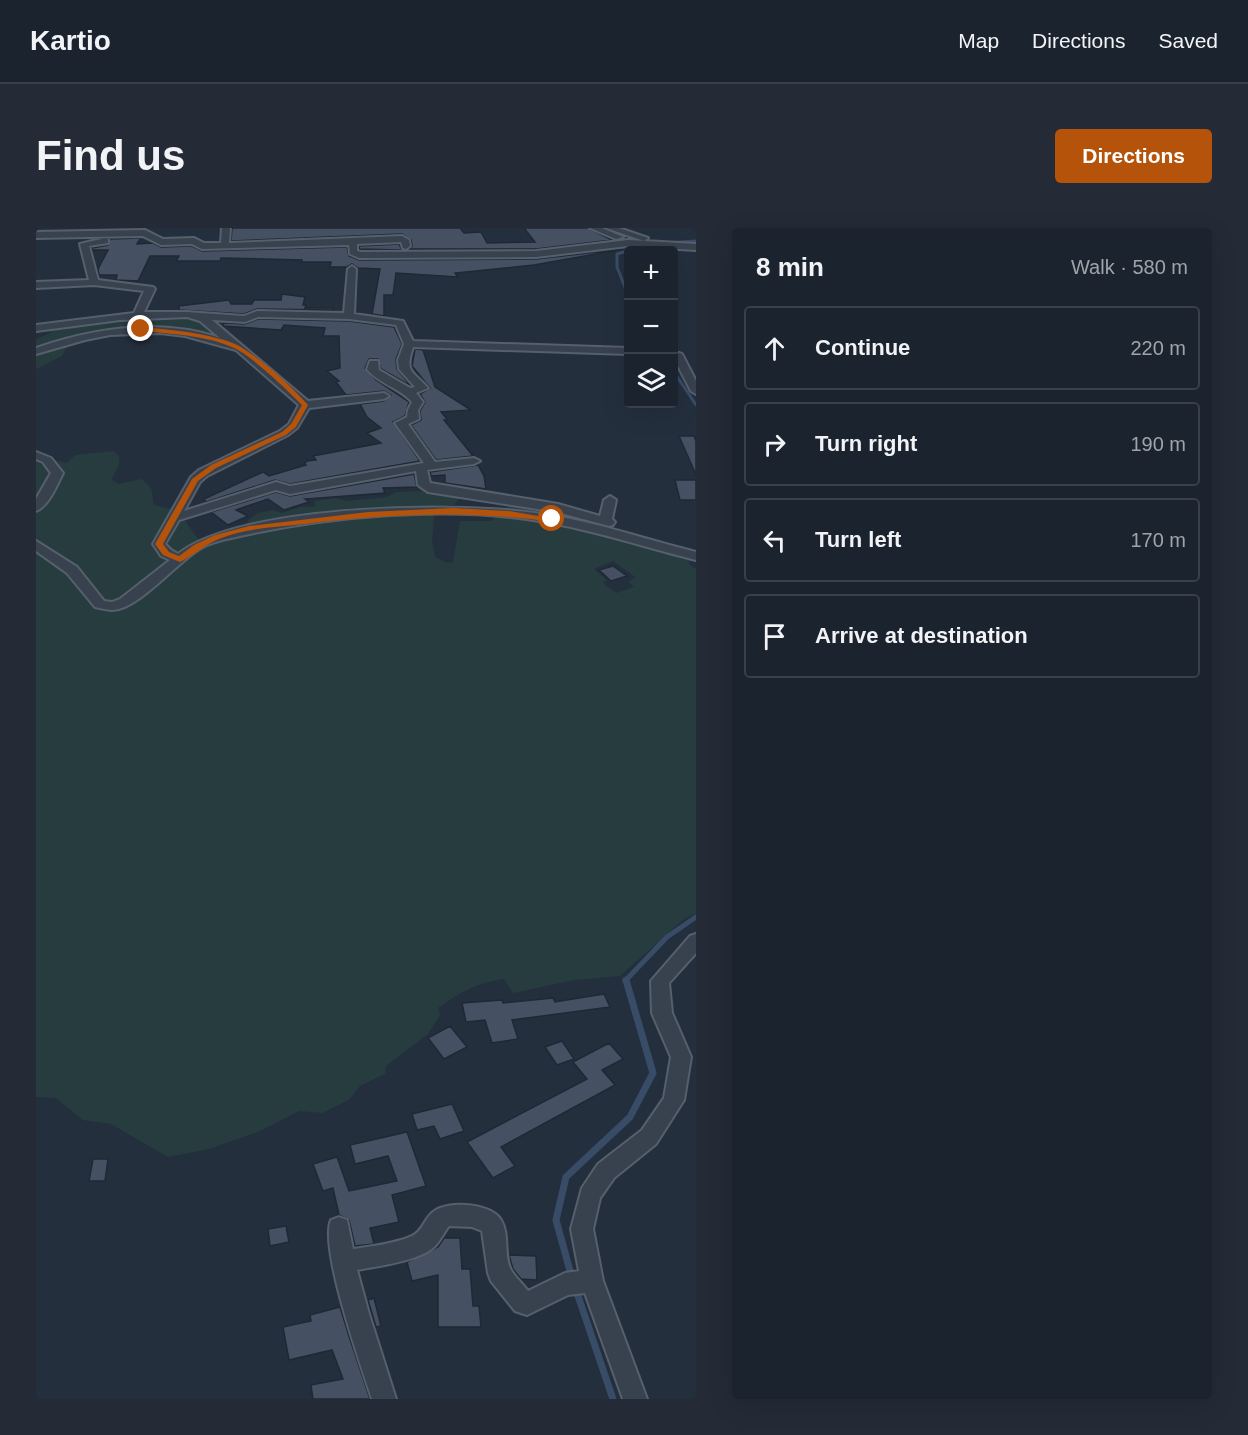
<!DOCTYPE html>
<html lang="en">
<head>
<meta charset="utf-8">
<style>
  :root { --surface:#1b232e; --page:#242b36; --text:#f1f3f6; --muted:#a0a4aa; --line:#39404a; --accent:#b45309 }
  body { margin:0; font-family:Arial,sans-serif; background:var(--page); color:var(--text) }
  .controls { position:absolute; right:18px; top:18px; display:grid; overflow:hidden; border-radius:6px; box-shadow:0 6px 24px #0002 }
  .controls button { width:54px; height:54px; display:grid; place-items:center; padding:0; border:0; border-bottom:2px solid var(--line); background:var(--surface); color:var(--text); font:30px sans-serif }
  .stop { position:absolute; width:18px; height:18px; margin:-14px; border:4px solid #b45309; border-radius:50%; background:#fff }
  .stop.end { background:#b45309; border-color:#fff; box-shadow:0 2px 6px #0008 }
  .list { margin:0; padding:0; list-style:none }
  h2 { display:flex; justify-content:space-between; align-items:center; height:78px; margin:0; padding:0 24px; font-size:26px }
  h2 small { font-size:20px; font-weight:400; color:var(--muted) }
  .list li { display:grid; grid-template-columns:39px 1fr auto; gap:18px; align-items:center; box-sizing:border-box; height:84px; margin:0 12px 12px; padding:0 12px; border:2px solid var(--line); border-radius:6px }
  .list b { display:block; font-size:22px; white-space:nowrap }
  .list em { font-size:20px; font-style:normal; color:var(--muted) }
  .icon { flex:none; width:33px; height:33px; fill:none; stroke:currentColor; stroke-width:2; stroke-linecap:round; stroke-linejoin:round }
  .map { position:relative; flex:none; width:660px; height:1171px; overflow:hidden; border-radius:6px }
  header { display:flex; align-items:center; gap:36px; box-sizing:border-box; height:84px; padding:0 30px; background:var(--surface); border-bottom:2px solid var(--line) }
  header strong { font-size:28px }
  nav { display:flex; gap:33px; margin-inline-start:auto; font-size:21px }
  .intro { display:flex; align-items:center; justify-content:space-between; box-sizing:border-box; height:144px; padding:0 36px }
  h1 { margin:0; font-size:42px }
  .button { padding:15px 27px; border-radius:6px; background:var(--accent); color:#fff; font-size:21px; font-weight:700 }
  main { display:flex; gap:36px; padding:0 36px }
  aside { flex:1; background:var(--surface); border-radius:6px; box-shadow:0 6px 24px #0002 }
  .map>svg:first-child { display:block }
  .green { fill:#263c3f; fill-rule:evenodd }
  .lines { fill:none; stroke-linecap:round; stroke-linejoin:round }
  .stream-far2 { stroke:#394c67; stroke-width:3 }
  .stream-far1 { stroke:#394c67; stroke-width:5 }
  .stream { stroke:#394c67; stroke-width:7 }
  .building { fill:#455162; stroke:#1f2835; stroke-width:1.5 }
  .minor-casing { stroke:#565f6c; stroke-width:4 }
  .minor { fill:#38414e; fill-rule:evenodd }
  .route { fill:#b45309 }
</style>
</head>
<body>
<header>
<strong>Kartio</strong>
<nav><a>Map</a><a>Directions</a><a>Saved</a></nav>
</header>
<div class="intro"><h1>Find us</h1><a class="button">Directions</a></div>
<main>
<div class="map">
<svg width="660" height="1171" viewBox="0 0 660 1171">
  <rect width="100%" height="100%" fill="#242f3e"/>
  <!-- green -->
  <path class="green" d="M135,87L161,91L177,107L174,110C120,96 85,96 31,111L33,115L26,128L0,141V111L15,105L16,102L64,93Z
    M78,223C90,234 79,240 76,252L83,256L105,251C119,261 115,262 118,277L134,281L149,293L167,318L207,303L212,293L222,285L237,282L246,285L264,279L280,278L278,273L299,270L311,273L351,269L360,264L387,263L424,270L418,277L399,279L396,312L399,329L411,335L417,334L424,293H456L474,276L522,282L548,289L546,301L649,329L655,338L660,340V685L648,691L584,748L538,752L477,765L468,751C442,754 423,765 402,780L404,787L392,806L350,838L349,846L324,858L313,872L286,885L263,883L224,903L173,921L132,929L75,896L47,892L20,870L0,869V228L31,235L39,227ZM577,333L599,349L593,354L598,359L580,365L567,355L571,352L558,341Z"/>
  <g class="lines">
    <!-- stream-far2 -->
    <path class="stream-far2" d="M631,15L660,13
      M592,67L581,39V26L610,17
      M638,144L660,177"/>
    <!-- stream-far1 -->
    <path class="stream-far1" d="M589,753L631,709L660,689"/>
    <!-- stream -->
    <path class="stream" d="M536,1050L520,992L530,949L594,889L617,845L590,752
      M539,1059L577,1171"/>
  </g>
  <!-- building -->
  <path class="building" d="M196,0H424L428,5L445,4L451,15L499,14L488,0H552L576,12L500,21H373L376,18L375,12L366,6L195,13Z
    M105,10L101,16L117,15L125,19L156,18L166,23L311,19L313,28L323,32L500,31L588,21L498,37L419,45L422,49L360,45L357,67H348V88L336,86L344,41L322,40L316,36L311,39H294L295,34H265L266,32L185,30L184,33H140L143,28H114L102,53L80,52L81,47H63L62,41L72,22H56V20L72,17L74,11Z
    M363,16L366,22L323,21V18Z
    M246,66L269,69L267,77H270L269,80H297V82L221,81L208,86L143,82V78L193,72L195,76H216L218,72H245Z
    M222,91L313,93L358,99L366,116L360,131L361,141L375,158L345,141L342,131H333L329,140L340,152L373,174L369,188L357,194L384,233L254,256L239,252L170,274L168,271L227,244L233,248L270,237L269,235L271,233L280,232L277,228L345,215L331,205L345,200L331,189L324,176L348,173L355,167L348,163L310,167L300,154L303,153L291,143L304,140L303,108H287L289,100L248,97L245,102L187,98L188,95L209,96Z
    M379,121L387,122L399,159L435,182L405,184L412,192H408L437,228L400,232L375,197L385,192L384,183L389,174L384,166L394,160L376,138Z
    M643,208H658L660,213V247Z
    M442,237L448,248L450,261L409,255V247L395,248L394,244Z
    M378,246L381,259L347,260L349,265L269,271L273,274L248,282L232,271L200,282L212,288L192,297L175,284L240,264L254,268Z
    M639,252H660V272H644Z
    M577,338L591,348L575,353L563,342Z
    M568,766L574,779L476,792L482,811L456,815L449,792L430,794L426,775L466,772L467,775L517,770L519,774Z
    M414,798L431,819L408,831L392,810Z
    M526,813L538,831L521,837L509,819Z
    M573,815L587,831L566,842L579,857L465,919L479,938L457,950L431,914L551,851L537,834Z
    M416,876L428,903L404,911L398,898L381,902L376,886Z
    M371,904L390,958L356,967L363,994L334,1000L338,1016L319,1018L313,992L303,987L297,960L287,963L277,936L301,929L313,963L361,953L352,928L319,936L314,917Z
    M57,931H72L69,953H53Z
    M250,998L253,1014L234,1018L232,1001Z
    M408,1010H424L426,1041H434L437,1078H443L445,1099H402V1047L376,1053L371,1034L402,1019Z
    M473,1027L500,1028L501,1052L485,1051L477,1041Z
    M338,1070L345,1098L340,1099L332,1072Z
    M304,1079L313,1108L334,1171H277L275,1157L307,1151L296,1122L253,1132L247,1099L275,1093L274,1087Z"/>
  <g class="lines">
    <defs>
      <path id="minor" d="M186,0H194L193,15L366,8L373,12L374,18L370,21L367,20L365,14L321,16V23L325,24L500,23L592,12L660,16V22L592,18L500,29L323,30L314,26L313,17L166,21L156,16L125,17L107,8L0,10V4L109,2L127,11L158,10L168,15H185Z
        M554,0H566L587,9L580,11Z
        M570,0H583L612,10L608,13Z
        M69,10L72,11V15L53,18L62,52L117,59L119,61L108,84H151L208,88L221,83L308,85L312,41L316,38L320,41L318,86L367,93L377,113L592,120V126L377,119C368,145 377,143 392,160L380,165L387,174L382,182L383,191L372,196L399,234L438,230L444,233L438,236L391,242L394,255L522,276L564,288L568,272L574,268L580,272L576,291L579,294L577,297L573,298L521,284L392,264L382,257L380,243L254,266L240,262L143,292L129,316L135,322L142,326C207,275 431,273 514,287C563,295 612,312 660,324V332C612,320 564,304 515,295C416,276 292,288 195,310C185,312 174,315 165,320C142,333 103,381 77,382C71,382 65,380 59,379L31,345L0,323V313L41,339L68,373L76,374L84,371L134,332L125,328L117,316L155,249L163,242L244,203L253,196L263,177L200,122L149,108L124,105L74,107L49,112L0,126V120C59,100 124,90 184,110L164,93L151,89L84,92L0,103V97L98,85L108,63L58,57L0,60V54L53,52L44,16ZM222,89L313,91L360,97L368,116L362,132L363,141L379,159L374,160L343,142L342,133H334L331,141C343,156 364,160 376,174L372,182L371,189L359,195L388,235L254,258L240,254L148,283L164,254L171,248L252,207L261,200L273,180L348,171L353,168L348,165L272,173L176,92L209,94Z
        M638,123L646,126L660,153V166L655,163L638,130Z
        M0,224L15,230L27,245C21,257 13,278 0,283V271L15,245L7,234L0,231Z
        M660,706V725L633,755L636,785L655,829L648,872L620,916L578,950L564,970L557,1001L567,1053L611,1171H587L549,1065L532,1067L491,1087L479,1083L455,1053L452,1045L446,1003L436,999L413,998C408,1004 405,1012 399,1018C384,1033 342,1038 321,1042L333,1086L360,1171H336C325,1138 283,1019 295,992L303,989L311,992L317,1021C336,1018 358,1016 376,1008C387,1003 388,991 397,984C412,972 455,975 465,992C474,1007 467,1027 475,1042C479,1049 487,1056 492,1063L529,1045L543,1043L535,1001L546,960L562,936L606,902L628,870L635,829L616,785L615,753L654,708Z"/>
    </defs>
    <!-- minor casing -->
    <use href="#minor" class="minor-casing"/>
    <!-- minor -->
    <use href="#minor" class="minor"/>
  </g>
  <!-- route -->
  <path class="route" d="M103,100C125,99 186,107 205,119C229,134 253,156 272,177L260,199L250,207L180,240L162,253L127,316L133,324L143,328L158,317L179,307L213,298L332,284L417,280L473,283L520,291L516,294C433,282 352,286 269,296C240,299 210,300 183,311C168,317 157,328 144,334L127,327L119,316L156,251L175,237L246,204L255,196L266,177C251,162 216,128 198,120C170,107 135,106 105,103Z"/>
</svg>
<div class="controls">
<button>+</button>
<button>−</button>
<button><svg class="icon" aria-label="layers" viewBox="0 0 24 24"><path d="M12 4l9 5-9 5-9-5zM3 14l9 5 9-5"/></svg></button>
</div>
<div class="stop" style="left:516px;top:291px"></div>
<div class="stop end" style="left:105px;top:101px"></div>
</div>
<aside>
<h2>8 min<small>Walk · 580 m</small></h2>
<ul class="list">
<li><svg class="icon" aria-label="ahead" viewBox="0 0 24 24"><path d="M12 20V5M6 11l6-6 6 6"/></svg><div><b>Continue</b></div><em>220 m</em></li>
<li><svg class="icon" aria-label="right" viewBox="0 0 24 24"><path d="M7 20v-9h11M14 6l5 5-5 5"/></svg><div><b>Turn right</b></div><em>190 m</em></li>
<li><svg class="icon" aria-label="left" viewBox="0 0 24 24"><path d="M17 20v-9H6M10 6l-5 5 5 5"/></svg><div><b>Turn left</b></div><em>170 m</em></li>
<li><svg class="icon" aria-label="arrive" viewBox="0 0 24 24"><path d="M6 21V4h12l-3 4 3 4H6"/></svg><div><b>Arrive at destination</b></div></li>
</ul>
</aside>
</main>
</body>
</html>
